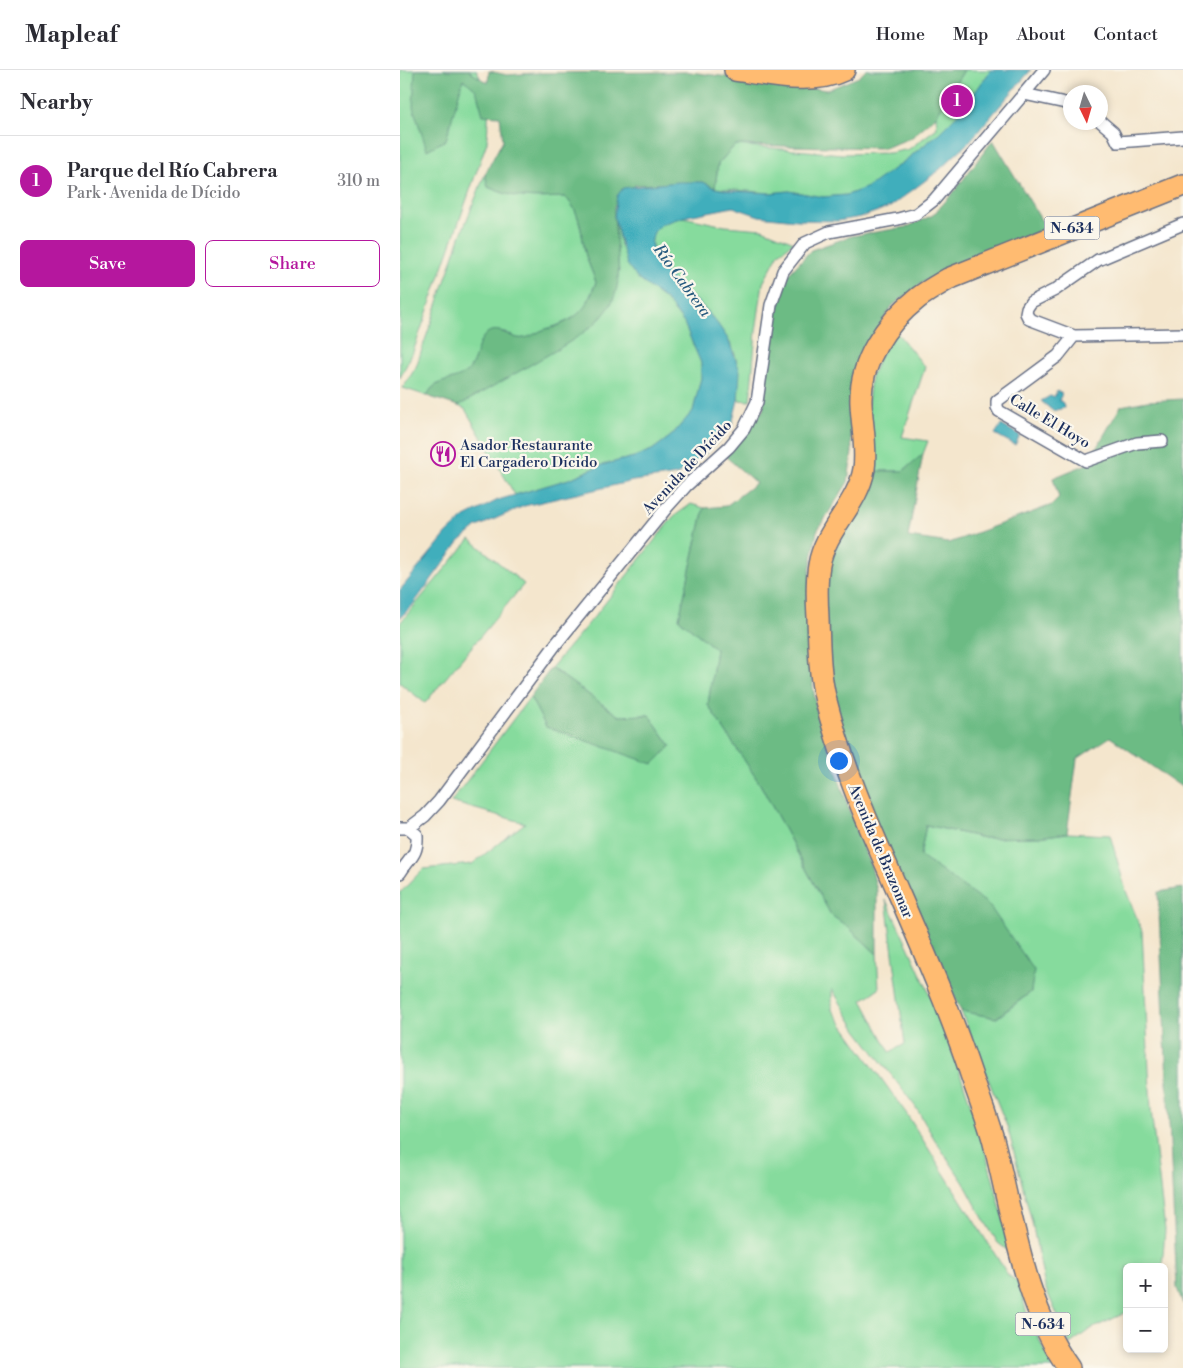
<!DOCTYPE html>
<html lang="en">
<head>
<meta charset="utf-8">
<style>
  :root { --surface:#fff; --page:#f2f2f3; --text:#2b2b33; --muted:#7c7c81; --line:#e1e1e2; --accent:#b5179e }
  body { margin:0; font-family:"Libre Bodoni",serif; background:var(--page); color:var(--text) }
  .controls { position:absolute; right:15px; bottom:15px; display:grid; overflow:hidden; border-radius:8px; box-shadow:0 2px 8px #0003 }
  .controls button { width:45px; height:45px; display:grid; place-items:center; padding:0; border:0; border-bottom:1px solid var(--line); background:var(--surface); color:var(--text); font:25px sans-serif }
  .compass { position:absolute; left:663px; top:15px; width:45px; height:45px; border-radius:50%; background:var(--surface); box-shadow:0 2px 8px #0003; rotate:175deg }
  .you { position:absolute; left:438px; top:690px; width:18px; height:18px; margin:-12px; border:4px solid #fff; border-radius:50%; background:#1a73e8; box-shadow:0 0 0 8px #1a73e833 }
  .badge { display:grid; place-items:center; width:32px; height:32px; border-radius:50%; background:var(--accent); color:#fff; font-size:16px; font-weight:700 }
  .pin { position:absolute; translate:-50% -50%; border:2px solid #fff; box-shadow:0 1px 5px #0006 }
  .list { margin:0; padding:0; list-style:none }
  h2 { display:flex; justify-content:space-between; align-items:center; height:65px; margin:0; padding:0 20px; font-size:21px }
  h2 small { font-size:16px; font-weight:400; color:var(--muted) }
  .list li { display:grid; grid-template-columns:32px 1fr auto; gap:15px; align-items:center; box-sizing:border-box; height:90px; padding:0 20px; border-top:1px solid var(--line) }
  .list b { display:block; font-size:19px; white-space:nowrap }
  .list p { margin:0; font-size:16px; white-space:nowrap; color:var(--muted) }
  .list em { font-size:16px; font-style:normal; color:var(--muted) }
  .actions { display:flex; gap:10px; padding:15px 20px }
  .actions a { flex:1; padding:11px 0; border:1px solid var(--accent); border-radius:8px; text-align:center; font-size:18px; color:var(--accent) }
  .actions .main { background:var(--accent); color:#fff }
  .map { position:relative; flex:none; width:783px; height:1298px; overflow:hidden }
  header { display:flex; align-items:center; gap:30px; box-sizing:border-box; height:70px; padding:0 25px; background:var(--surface); border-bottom:1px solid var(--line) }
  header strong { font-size:24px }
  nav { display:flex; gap:28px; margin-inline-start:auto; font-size:18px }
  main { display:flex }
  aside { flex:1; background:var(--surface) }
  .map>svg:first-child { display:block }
  .green { fill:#86db9d; stroke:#50857e }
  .forest { fill:#6cbb84; stroke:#447571 }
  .water { fill:#40aebc; stroke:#2e6e8d }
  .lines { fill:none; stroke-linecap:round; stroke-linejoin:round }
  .street-casing { stroke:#676f85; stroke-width:14 }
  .highway-casing { stroke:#676f85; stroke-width:24 }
  .street { stroke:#fff; stroke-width:11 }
  .highway { stroke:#ffbb71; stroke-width:21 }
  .labels { text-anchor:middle; stroke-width:4.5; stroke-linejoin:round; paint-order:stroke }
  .shield { fill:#fbf7ec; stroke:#5e6b89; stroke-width:1 }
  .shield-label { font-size:14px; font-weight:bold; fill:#1b2f5e }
  .street-label { font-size:15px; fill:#1b2f5e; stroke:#fbf7ec }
  .poi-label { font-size:15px; fill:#1b2f5e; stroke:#fbf7ec; text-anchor:start }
  .water-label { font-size:16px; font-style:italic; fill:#285b7f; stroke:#fbf7ec }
</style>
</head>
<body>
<header>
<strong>Mapleaf</strong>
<nav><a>Home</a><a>Map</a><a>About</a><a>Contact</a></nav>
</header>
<main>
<aside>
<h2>Nearby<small></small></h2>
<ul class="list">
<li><span class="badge">1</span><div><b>Parque del Río Cabrera</b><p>Park · Avenida de Dícido</p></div><em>310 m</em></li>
</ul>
<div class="actions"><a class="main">Save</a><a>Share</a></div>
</aside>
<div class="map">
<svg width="783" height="1298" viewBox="0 0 783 1298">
  <rect width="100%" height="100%" fill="#fbf7ec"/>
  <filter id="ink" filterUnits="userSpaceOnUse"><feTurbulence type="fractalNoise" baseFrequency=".02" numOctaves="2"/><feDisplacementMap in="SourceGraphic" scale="10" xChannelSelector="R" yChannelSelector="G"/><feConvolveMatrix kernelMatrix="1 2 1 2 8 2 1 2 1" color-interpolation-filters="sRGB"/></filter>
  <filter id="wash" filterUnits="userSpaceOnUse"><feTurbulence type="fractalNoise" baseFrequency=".0096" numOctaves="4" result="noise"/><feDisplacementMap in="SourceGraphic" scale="20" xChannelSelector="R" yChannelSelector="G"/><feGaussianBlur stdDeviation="1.12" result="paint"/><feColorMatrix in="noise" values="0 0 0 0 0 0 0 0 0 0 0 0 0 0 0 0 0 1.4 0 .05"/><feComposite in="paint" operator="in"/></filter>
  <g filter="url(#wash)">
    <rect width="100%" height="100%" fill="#f4e6cd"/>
    <!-- green -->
    <path class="green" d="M0,0H77L89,30L87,72L13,282L0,308Z
      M564,0H591L563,39L538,64L502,93L468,118L447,125L423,127L389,121L370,123L315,118L318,94L335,75L442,84L490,83L509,79L537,58L536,46Z
      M85,104L88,117C117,130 134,128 165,127C182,142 181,166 186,186C189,195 193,204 196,212L185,238L176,247L156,256L143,260L132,267L118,269L105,262L92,261C86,271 80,280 75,289C73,292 72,297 70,300C58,315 36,305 27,326L3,318L16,297L60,167Z
      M214,147L221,177L253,219L265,229L284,253L301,293V308L293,341L271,366L252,380L234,387L202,395L169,409L115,425L65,339L58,336L162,276L185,261L202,247L219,202Z
      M283,147L325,156L362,159L394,172L379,183L363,213L356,261L350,331L338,330C339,307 340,288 327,268C319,255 309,242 298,232C293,228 287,225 282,221C270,209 244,181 254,162C259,152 274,150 283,147Z
      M493,258L525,297L502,367L528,371L523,384L503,401H471L468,333L471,306Z
      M291,434L304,438L279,549L316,579L308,635L360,714L431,845L448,857L477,884L479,919L462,930L490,982L505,974L486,830C507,875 529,919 546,965C573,1036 595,1109 611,1183L598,1173L584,1150L564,1113L535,1070L515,1036L457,960L432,919V940L506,1043L608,1205L619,1213L627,1244L653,1298H0V823L23,799L72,794L125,753L51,732L130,627L146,657L271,676L249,645L219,646L151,598L194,547L273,447Z
      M70,469L124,514L25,633L0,613V553Z
      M526,755L584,768L638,767L667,763L710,765L726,821L742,861L751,1040L765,1160L762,1197H727V1242L689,1260L670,1274L645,1217L632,1152L608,1059L561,941L597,948L631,922L520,786Z"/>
    <!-- forest -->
    <path class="forest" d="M15,0H70V2L88,13L89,1L107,5L134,3L290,2L427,20L459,7L466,0H564L536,46L511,68L484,78L335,75L318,94L315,118L303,112L235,115L214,136C213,165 225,204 213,230C201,259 153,281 127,297C104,310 81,323 58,336L27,326C35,308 51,313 64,304C78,295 74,275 86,264C96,255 108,266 118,268C127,270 135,263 143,260C147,258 153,258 157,256C181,246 188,236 196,212C193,204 189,195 186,186C181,166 182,142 165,127C133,128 117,130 88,117L85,104L103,70L100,46L83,45L76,20L63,9L46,70L27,80L13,37Z
      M593,70L646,158L605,177L556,194L525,211L492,236L469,272L451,312L450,344L452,382L448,412L417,461L410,500L413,617L417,642L427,674L450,742L472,800L477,821V884L448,857L431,845L360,714L308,635L316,579L279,549L304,438L326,436L356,413L325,386L363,340L375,237L387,206L411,180L452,166L507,157L533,145L553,123Z
      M783,329V718L710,667L677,689L667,763L638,767L584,768L526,755L520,786L588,834L634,900L631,922L596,948L561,941L457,714L433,634L423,504L471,401H503L523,384L508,467L549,473L652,435L659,428L653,408L687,394L721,336L747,331Z
      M151,598L219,646L249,645L271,676L253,694L146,657L130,627Z
      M783,818V1234L777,1218L758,822Z"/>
    <!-- water -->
    <path class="water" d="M591,0H631L569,72L538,101L490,137L461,147L438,151L397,150L359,146L333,137L283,147L262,154L254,162L251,173L253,182L259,194L282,220L298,232L317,253L328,269L340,301L338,330L331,359L309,381L277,405L233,411L124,436L77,457L59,472L12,536L0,548V520L47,463L65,447L98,430L169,409L202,395L234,387L252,380L271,366L293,341L301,308V293L284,253L275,241L265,229L237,208L227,194L214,147L217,126L223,118L278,112H303L315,118L331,121L370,123L389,121L423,127L447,125L468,117L502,93L538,64L563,39Z
      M657,321L662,324L659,330L663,333L664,338L653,341L641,331L650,326L654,327Z
      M601,355L620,365L615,375L595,364Z"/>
  </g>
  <g filter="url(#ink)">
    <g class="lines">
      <defs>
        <path id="street" d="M624,24L670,34
          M700,51L713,62L718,72L783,67
          M783,154L698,190L655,220L631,232L627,238L626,243L629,249L674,266L783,264
          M674,266L658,286L597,331V337L599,341L686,391L737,373L762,371
          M0,758H9L17,765C18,786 10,787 0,803
          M9,758L25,746L39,731L156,574L268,436L286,416L329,377L344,359L357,332L371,235L383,201L405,173L429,162L498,149L516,144L534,130L644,0"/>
        <path id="highway" d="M335,0C370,5 411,16 444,0
          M669,1298C624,1236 612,1142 593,1069C587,1048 579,1027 572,1007C549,937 519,870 490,803C465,747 441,690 426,631C419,604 419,576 418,548C417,531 416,512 419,495C425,459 458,435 464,399C467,378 462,355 461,334C459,292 486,253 518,228C527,221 538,215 548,209L783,115"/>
      </defs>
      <!-- street casing -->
      <use href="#street" class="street-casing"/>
      <!-- highway casing -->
      <use href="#highway" class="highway-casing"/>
      <!-- street -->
      <use href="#street" class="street"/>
      <!-- highway -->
      <use href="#highway" class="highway"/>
    </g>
  </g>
  <!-- icons -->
  <defs>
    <symbol id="restaurant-ring" viewBox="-11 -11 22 22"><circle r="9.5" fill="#fbf7ec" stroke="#b5179e" stroke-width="1.5"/><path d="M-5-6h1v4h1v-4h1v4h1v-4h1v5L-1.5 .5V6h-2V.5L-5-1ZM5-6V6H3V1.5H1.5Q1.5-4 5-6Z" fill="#b5179e"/></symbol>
  </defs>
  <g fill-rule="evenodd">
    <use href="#restaurant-ring" x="29" y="370" width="28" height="28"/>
  </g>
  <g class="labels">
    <!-- shield labels -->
    <g class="shield">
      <rect x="644.5" y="146.5" width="55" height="23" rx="4"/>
      <rect x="615.5" y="1242.5" width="55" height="23" rx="4"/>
    </g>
    <g class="shield-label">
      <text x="672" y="163">N-634</text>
      <text x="643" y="1259">N-634</text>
    </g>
    <!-- street labels -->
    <g class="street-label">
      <text transform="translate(650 351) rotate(31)" y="5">Calle El Hoyo</text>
      <text transform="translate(287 397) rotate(-47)" y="5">Avenida de Dícido</text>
      <text transform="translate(481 781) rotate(67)" y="5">Avenida de Brazomar</text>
    </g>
    <!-- poi labels -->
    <g class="poi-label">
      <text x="60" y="380">Asador Restaurante<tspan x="60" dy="17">El Cargadero Dícido</tspan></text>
    </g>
    <!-- water labels -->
    <g class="water-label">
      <text transform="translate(283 210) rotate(54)" y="6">Río Cabrera</text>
    </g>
  </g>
</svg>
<div class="controls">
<button>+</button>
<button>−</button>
</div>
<svg class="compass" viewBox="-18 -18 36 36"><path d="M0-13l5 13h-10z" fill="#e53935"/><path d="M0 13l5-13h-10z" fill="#7c7c81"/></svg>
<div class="you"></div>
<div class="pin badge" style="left:557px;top:31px">1</div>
</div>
</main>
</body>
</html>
